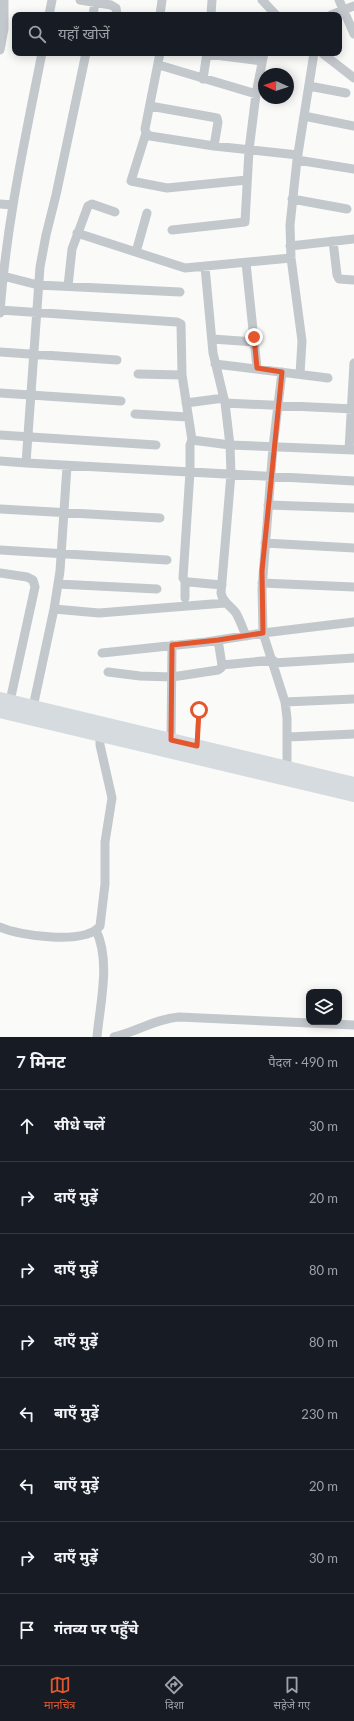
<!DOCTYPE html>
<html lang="hi">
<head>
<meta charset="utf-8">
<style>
  :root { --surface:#171b24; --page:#20242c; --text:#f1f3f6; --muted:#9ea1a6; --line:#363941; --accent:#e4572e }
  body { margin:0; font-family:Lato,"Noto Sans Devanagari",sans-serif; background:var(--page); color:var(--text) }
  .controls { position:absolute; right:12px; bottom:12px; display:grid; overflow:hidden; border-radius:8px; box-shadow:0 2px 10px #0003 }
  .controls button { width:36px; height:36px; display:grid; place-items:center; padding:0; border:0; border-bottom:1px solid var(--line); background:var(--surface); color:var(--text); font:20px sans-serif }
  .compass { position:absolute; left:258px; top:68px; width:36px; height:36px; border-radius:50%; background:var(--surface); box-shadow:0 2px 10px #0003; rotate:273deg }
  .stop { position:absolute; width:12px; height:12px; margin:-9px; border:3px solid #e4572e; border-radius:50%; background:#fff }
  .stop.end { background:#e4572e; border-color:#fff; box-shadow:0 1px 4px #0008 }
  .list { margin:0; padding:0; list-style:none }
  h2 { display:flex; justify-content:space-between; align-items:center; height:52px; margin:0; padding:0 16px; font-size:17px }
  h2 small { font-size:13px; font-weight:400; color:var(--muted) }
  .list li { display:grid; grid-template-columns:26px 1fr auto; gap:12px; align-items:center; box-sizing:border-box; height:72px; padding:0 16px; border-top:1px solid var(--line) }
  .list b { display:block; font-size:15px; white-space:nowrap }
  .list em { font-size:13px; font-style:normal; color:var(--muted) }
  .icon { flex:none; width:22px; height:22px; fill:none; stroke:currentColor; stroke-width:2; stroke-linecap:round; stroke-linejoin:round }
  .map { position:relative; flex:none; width:354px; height:1037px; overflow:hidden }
  .search { position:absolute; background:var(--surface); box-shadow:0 2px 10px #0003; left:12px; right:12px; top:12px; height:44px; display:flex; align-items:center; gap:10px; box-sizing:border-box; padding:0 14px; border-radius:8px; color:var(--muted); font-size:15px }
  .sheet { height:628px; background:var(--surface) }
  nav { display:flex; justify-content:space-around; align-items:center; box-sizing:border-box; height:56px; border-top:1px solid var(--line); background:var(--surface); font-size:11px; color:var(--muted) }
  nav a { display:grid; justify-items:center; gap:2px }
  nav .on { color:var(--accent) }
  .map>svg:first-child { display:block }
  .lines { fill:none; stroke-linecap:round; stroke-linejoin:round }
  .lane { stroke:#c3c8cc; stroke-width:4.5 }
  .street { stroke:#c3c8cc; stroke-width:9 }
  .primary { stroke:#d6dbdf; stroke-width:14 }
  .route { stroke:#e4572e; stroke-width:5 }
</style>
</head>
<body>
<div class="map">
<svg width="354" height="1037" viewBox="0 0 354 1037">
  <rect width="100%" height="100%" fill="#fafaf8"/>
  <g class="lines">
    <!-- lane -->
    <path class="lane" d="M197,744L199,710"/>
    <!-- street -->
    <path class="street" d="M80,0L111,5L116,8L117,15
      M262,0L276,15
      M339,0L354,34
      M49,15L52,0
      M93,15L95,2
      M160,15L162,0
      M211,15L212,0
      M331,15L354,6
      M0,50L4,29V0
      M160,53L145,129L146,133L150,136L214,146L298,155
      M322,53L354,78
      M207,54L262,61
      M159,65L256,94
      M203,79L207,53
      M309,86L346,93
      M150,106L217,118L218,122L214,146
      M304,116L354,126
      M146,133L131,181L167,188L247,180
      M297,160L354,169
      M292,199L347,209
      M0,204L13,205
      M172,230L245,222L249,150L256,94L264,53
      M77,233L185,268L291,258
      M333,241L337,275L339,279L354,280
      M290,246L354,239
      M136,252L147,213
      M246,263L257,368
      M205,267L213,353L225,403L230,445L231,474L221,593C223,603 230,605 236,613C240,620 243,629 246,636
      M3,276L38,285L180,292
      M68,286L72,249L88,206L92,204L115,212
      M0,310L177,322L181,324L182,375L192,440L190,445V472L183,578L185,581L189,582L222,585
      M0,313C6,225 25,139 42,53
      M212,339L255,342
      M0,352L117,360
      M215,364L328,378
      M282,372L273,447L262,589L263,633L285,702L287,718V768
      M138,374L182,375
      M300,374L302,341L291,258L290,225L297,160L314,53
      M0,393L121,401
      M186,403L224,398
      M225,403L354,409
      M135,414L188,417
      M0,435L156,445
      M192,440L230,445L354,450
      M349,450L354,363
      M0,461L26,463L40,267L46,235L56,195L86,53
      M26,463L354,481
      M268,505L354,508
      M0,509L160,518
      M265,543L354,548
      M0,550L167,560
      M0,573L27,577L33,580L35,587L10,701
      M262,583L354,587
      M58,584L157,589
      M185,598V581
      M54,609L99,613L225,603
      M102,653L206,642L263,633L354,622
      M274,663L354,658
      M222,665L273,660
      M108,672L140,676L172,677L218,670L221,668L222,665L218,640
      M285,702L354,699
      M33,707L54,609L60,571L67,466
      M288,737L354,734
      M171,740L172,645
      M0,927C20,936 85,945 100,926L105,884V842L112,798L100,745V735
      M96,930C111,962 100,1003 97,1037
      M114,1037C136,1032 155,1019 179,1017L354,1025"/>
    <!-- primary -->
    <path class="primary" d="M0,699L354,784
      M0,711L354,795"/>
  </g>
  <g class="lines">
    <!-- route -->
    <path class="route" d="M199,710L197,746L171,740L172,645L218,640L263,633L262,571L282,372L257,368L254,337"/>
  </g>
</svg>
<div class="controls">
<button><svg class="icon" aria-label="layers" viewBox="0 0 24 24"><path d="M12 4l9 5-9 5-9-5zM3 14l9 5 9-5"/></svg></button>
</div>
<svg class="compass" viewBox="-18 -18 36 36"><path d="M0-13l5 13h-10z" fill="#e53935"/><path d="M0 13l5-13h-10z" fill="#9ea1a6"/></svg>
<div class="stop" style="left:199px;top:710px"></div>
<div class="stop end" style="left:254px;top:337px"></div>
<div class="search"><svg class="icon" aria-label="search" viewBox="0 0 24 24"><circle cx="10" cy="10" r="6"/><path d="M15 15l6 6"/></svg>यहाँ खोजें</div>
</div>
<section class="sheet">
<h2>7 मिनट<small>पैदल · 490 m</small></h2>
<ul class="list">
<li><svg class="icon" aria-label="ahead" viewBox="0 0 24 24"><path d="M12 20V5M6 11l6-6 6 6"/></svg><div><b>सीधे चलें</b></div><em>30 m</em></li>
<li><svg class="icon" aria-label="right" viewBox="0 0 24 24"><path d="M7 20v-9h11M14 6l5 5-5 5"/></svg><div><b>दाएँ मुड़ें</b></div><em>20 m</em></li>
<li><svg class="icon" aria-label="right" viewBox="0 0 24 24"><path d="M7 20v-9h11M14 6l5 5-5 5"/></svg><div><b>दाएँ मुड़ें</b></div><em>80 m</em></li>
<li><svg class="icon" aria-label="right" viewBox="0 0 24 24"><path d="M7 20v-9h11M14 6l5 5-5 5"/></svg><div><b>दाएँ मुड़ें</b></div><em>80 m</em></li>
<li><svg class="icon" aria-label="left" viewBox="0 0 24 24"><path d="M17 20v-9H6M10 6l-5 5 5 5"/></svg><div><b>बाएँ मुड़ें</b></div><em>230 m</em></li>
<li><svg class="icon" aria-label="left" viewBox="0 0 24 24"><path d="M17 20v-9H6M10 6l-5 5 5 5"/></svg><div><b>बाएँ मुड़ें</b></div><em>20 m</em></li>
<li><svg class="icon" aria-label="right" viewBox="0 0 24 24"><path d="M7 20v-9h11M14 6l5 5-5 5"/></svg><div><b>दाएँ मुड़ें</b></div><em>30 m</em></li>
<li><svg class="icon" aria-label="arrive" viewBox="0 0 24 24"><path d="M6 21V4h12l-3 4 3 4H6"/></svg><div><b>गंतव्य पर पहुँचे</b></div></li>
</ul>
</section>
<nav>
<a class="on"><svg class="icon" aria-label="map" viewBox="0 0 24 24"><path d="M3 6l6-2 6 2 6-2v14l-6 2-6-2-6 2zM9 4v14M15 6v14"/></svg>मानचित्र</a>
<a><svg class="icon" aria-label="directions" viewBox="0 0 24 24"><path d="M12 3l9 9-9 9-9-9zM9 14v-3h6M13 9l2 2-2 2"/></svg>दिशा</a>
<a><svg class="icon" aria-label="saved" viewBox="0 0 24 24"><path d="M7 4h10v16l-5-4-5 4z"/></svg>सहेजे गए</a>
</nav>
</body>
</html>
